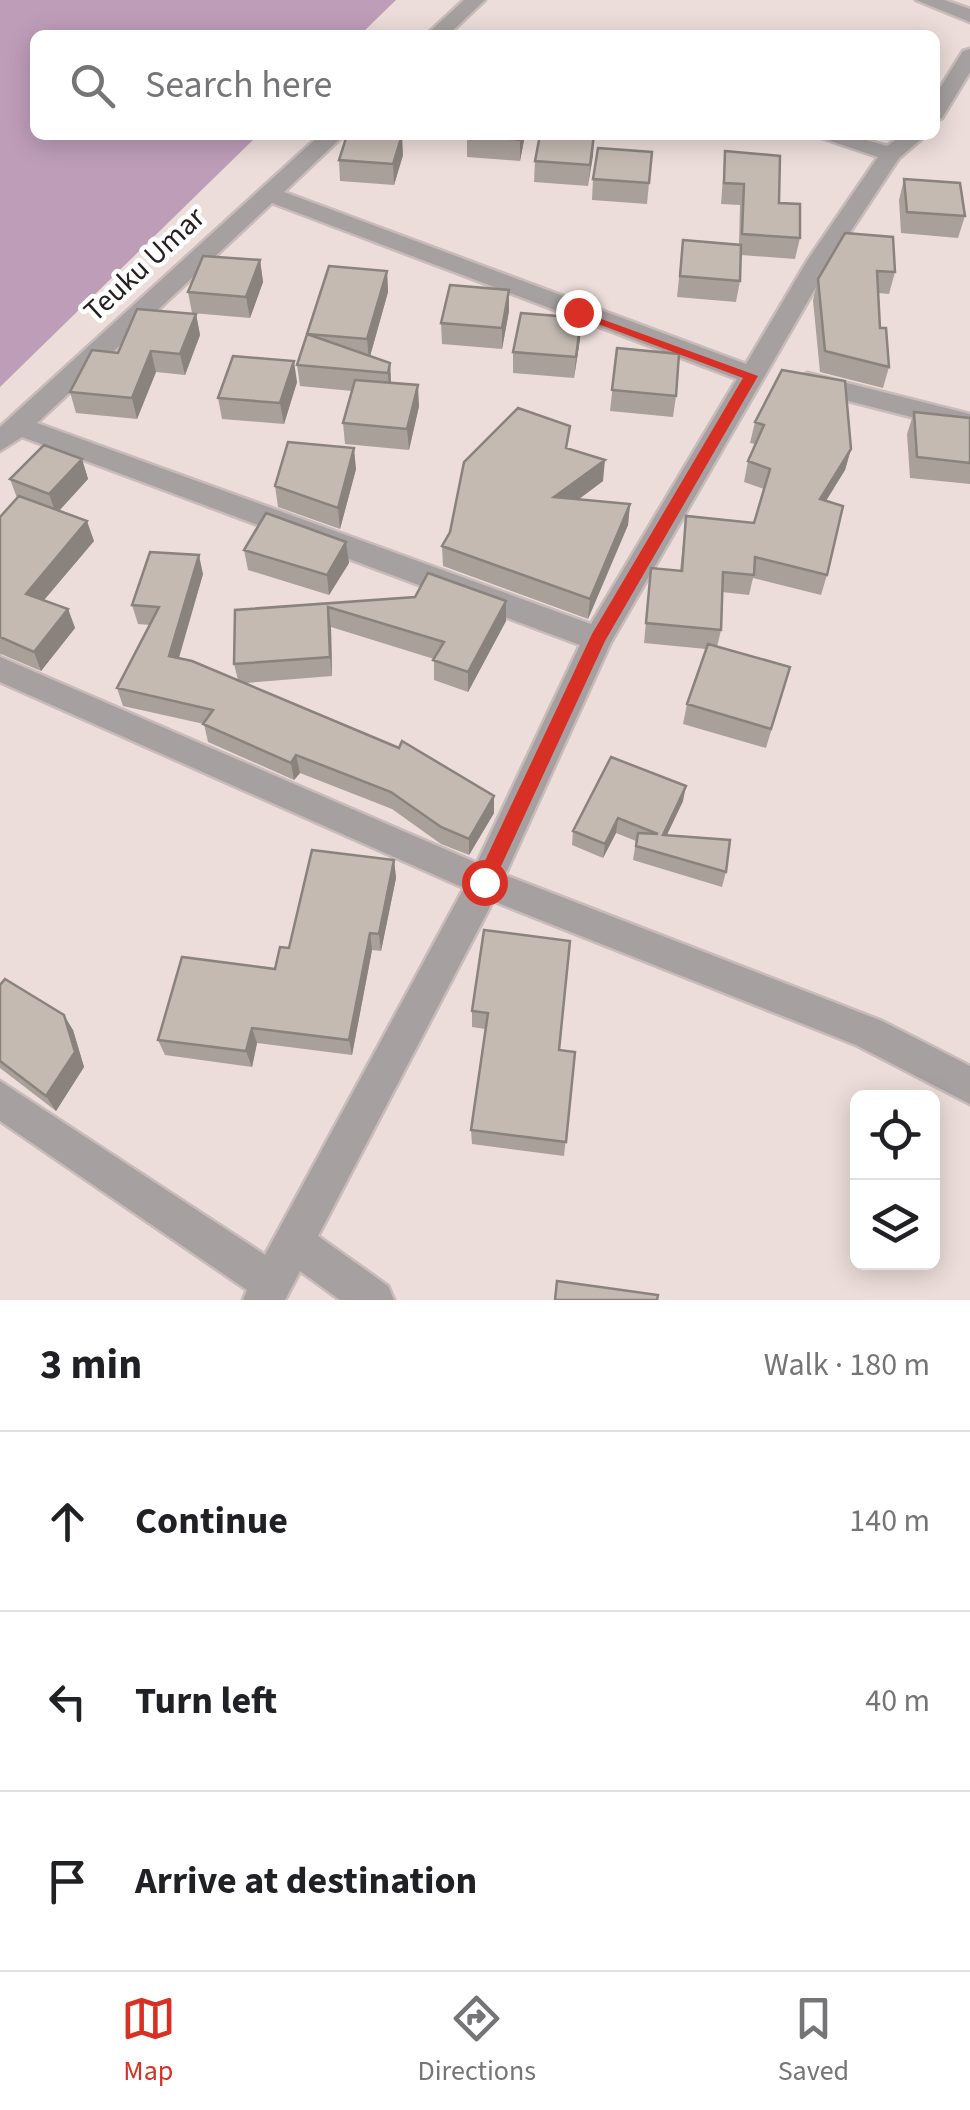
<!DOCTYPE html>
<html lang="en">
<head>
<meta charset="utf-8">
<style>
  :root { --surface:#fff; --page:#f2f2f2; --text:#202124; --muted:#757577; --line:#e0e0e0; --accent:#d93025 }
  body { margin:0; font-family:"Source Sans 3",sans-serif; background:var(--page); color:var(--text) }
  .controls { position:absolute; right:30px; bottom:30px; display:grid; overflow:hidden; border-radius:15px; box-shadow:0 5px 25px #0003 }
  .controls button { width:90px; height:90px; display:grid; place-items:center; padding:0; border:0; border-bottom:2px solid var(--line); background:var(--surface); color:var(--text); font:50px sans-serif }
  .stop { position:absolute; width:30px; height:30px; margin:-22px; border:8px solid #d93025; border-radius:50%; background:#fff }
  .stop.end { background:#d93025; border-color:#fff; box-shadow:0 2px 10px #0008 }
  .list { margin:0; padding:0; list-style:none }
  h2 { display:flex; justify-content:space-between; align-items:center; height:130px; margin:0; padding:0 40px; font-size:42px }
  h2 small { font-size:32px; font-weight:400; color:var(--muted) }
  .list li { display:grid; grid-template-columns:65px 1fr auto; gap:30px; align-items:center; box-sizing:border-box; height:180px; padding:0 40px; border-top:2px solid var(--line) }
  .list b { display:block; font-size:38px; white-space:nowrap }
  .list em { font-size:32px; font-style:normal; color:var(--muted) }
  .icon { flex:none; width:55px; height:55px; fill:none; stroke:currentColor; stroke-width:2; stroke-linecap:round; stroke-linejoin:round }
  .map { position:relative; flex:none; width:970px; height:1300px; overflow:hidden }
  .search { position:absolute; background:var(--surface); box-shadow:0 5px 25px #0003; left:30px; right:30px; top:30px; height:110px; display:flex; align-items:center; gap:25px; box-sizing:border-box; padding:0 35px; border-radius:15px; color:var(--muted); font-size:38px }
  .sheet { height:670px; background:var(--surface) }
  nav { display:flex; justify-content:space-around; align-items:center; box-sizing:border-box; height:140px; border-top:2px solid var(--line); background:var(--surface); font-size:28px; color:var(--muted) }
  nav a { display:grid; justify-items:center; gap:5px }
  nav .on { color:var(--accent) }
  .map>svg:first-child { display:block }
  .water { fill:#be9db9 }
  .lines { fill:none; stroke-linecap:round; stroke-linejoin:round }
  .minor-casing { stroke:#c8bbb9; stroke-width:5 }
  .minor { fill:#a6a0a1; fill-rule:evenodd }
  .wall { fill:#a9a099 }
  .shaded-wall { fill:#89827d }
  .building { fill:#c4bab2; stroke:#89827d; stroke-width:2.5 }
  .route { fill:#d93025 }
  .labels { text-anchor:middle; stroke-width:9; stroke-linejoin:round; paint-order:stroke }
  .street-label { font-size:30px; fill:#262120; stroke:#fff }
</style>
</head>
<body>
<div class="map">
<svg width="970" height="1300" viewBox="0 0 970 1300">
  <rect width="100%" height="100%" fill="#ecddda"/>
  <!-- water -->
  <path class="water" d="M0,0H396L360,35H35V135H258L0,387Z"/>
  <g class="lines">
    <defs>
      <path id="minor" d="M464,0H485L448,35H426Z
        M916,0H944L970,9V22Z
        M970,49V72L942,118L935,120V96L963,51Z
        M320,135H344L284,192L746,364L807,261L878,157L813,135H848L887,146L902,135H926L899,158L831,261L611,642L505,875L882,1021L970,1066V1104L856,1045L493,901L318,1236L388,1286L394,1300H340L300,1271L285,1300H243L247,1290L0,1121V1081L265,1255L464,888L0,682V657L477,863L580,645L22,437L0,451V427ZM272,203L737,379L591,624L37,423Z
        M807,373L970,414V432L798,388L794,382Z"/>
    </defs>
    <!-- minor casing -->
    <use href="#minor" class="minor-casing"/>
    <!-- minor -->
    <use href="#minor" class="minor"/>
  </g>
  <!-- wall -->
  <path class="wall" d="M467,135H525L520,161L467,157Z
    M594,135L588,186L534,182L535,161Z
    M725,151L779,203L800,238L795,259L741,255L740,281L736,302L677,297L683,240L739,244L740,205L721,204Z
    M652,152L647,204L592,200L593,179Z
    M403,155L394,185L340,181L339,160Z
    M904,179L965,216L958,238L901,233L899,200Z
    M893,237L895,272L889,294L878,293L880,328L889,367L883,388L820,372L813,300L818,279Z
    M260,260L263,282L250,318L192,313L188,292Z
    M329,266L387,271L388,292L370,356L390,363L391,383L419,406L409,450L345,444L343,423L352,391L300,386L297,365Z
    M509,311L502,349L442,344L441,323Z
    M196,314L200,335L185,375L156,372L137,419L76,413L70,392L118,353Z
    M580,339L574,378L513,373V352Z
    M617,348L676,396L673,417L610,411Z
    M297,382L284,424L222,419L218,398Z
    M914,412L970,418V484L910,478L907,434Z
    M755,422L851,449L845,470L826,501L827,575L821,595L753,578L749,595L722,592L721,630L717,647L790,667L766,748L683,724L687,704L706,649L644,643L651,568L680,571L686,516L754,523L764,489L744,482L748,461L755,444L750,443Z
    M569,449L603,481L578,500L630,504L628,525L588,619L443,566L442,546Z
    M82,459L88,479L59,511L94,541L44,600L68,609L75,628L41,671L1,654L0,655V517L17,498L10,479Z
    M356,469L340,529L278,507L275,486Z
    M346,542L349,563L329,595L248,570L244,550Z
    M203,574L179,658L238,680L234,664L235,610L415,597L506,621L468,692L434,680V659L331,627L332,676L246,683L494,796V813L469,855L441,844L392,809L300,773L294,780L208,742L204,724L123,706L117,688L150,625L138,624L132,605Z
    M683,801L667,835L726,872L722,887L633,860L636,841L616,833L603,858L572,845L573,831Z
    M394,860L396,878L381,951L372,950L352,1055L257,1043L252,1067L165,1055L158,1040L275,969L289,948Z
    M484,930L559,1050L575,1052L564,1156L472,1144L471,1130L485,1029L472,1027V1011Z
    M0,985L73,1030L84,1067L56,1111L0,1068Z"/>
  <!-- shaded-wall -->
  <path class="shaded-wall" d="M402,135L403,155L394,185L393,164Z
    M521,135H525L520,161V140Z
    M594,135L593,156L588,186L590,165Z
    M260,260L263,282L250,318L246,297Z
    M387,271L388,292L369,360L367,339Z
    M509,290V311L502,349V328Z
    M196,314L200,335L185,375L180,354Z
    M581,318L580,339L574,378L576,357Z
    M151,351L156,372L137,419L132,398Z
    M294,361L297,382L284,424L280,403Z
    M390,363L391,384L389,394L388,373Z
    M418,385L419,406L409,450L407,429Z
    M354,448L356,469L340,529L338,508Z
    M851,449L845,470L814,520L820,499Z
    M82,459L88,479L56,514L49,494Z
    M605,460L603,481L553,518L554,497Z
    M630,504L628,525L588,619L590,599Z
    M87,521L94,541L33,613L26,594Z
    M346,542L349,563L329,595L327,575Z
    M199,555L203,574L174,674L169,656Z
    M506,601V621L468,692V672Z
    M328,607L331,627L332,676L330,657Z
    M68,609L75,628L41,671L34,652Z
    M296,755L300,773L294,780L291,763Z
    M686,786L683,801L660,849L663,835Z
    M494,796V813L469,855V839Z
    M618,818L616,833L603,858L605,844Z
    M394,860L396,878L381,951L379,934Z
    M370,933L372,950L352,1055L349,1040Z
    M64,1015L73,1030L84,1067L56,1111L46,1096Z
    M252,1028L257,1043L252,1067L246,1051Z"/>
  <!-- building -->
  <path class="building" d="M347,135H402L393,164L339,160Z
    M467,135H521L520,140Z
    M540,135H594L590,165L535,161Z
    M598,148L652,152L649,183L593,179Z
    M725,151L780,156L779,203L800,204V238L742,234L744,184L724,183Z
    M904,179L960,183L965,216L907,212Z
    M845,233L893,237L895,272L877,271L880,328H886L889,367L825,351L818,279Z
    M683,240L741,245L740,281L680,276Z
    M203,256L260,260L246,297L188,292Z
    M329,266L387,271L367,339L307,334Z
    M450,285L509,290L502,328L441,323Z
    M137,309L196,314L180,354L151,351L132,398L70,392L92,350L118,353Z
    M521,313L581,318L576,357L513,352Z
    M307,334L390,363L388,373L297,365Z
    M617,348L679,354L676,396L612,390Z
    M233,356L294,361L280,403L218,398Z
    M782,370L845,381L851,449L820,499L843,506L827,575L755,557L754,575L723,572L721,630L646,623L651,568L682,571L686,516L754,523L770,469L748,461L764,425L755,422Z
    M355,380L418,385L407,429L343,423Z
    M518,408L570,426L566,448L605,460L554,497L630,504L590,599L442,546L450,532L464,462Z
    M914,412L970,418V463L917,457Z
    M288,442L354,448L338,508L275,486Z
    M44,445L82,459L49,494L10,479Z
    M19,496L87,521L26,594L68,609L34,652L0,637V517Z
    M266,513L346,542L327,575L244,550Z
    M150,552L199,555L169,656L192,661L399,748L402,741L494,796L469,839L441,827L391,792L296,755L291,763L203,724L213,710L117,688L159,607L132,605Z
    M428,573L506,601L468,672L433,660L444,642L328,607L330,657L234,664L235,610L415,597Z
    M708,644L790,667L771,729L687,704Z
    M611,757L686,786L663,835L730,840L726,872L636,846L638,833L658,834L618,818L605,844L573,831Z
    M312,850L394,860L379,934L370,933L349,1040L252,1028L246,1051L158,1040L182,957L275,969L280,947L289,948Z
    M484,930L570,941L559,1050L575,1052L566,1142L471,1130L488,1013L472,1011Z
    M5,979L64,1015L75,1052L46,1096L0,1061V985Z
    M557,1281L658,1295L657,1300H555Z"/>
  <!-- route -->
  <path class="route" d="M574,309L758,376L605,641L491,888L484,890L475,882L592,634L743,378L574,315Z"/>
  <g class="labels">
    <!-- street labels -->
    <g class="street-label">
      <text transform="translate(144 264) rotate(-43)" y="10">Teuku Umar</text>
    </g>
  </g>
</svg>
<div class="controls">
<button><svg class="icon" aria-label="locate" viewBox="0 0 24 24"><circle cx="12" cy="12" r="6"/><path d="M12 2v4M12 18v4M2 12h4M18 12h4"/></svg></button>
<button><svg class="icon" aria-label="layers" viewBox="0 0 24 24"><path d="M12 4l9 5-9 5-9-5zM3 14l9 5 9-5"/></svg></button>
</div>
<div class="stop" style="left:484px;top:882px"></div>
<div class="stop end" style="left:578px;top:312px"></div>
<div class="search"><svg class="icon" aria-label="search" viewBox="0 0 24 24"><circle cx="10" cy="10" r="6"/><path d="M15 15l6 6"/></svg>Search here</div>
</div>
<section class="sheet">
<h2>3 min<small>Walk · 180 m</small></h2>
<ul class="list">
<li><svg class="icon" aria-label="ahead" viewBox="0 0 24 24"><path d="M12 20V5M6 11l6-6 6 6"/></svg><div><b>Continue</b></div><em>140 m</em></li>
<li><svg class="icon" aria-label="left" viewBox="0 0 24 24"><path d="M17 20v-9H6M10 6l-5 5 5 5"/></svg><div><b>Turn left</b></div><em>40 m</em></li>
<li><svg class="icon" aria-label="arrive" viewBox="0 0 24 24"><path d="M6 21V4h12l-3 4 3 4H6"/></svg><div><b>Arrive at destination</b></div></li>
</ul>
</section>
<nav>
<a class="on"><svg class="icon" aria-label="map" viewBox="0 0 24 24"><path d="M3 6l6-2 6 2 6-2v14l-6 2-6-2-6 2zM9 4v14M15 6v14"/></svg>Map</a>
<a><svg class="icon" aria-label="directions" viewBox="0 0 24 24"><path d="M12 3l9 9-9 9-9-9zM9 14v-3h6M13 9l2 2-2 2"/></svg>Directions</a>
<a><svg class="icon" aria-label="saved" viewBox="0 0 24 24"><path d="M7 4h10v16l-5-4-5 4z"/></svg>Saved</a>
</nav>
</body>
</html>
